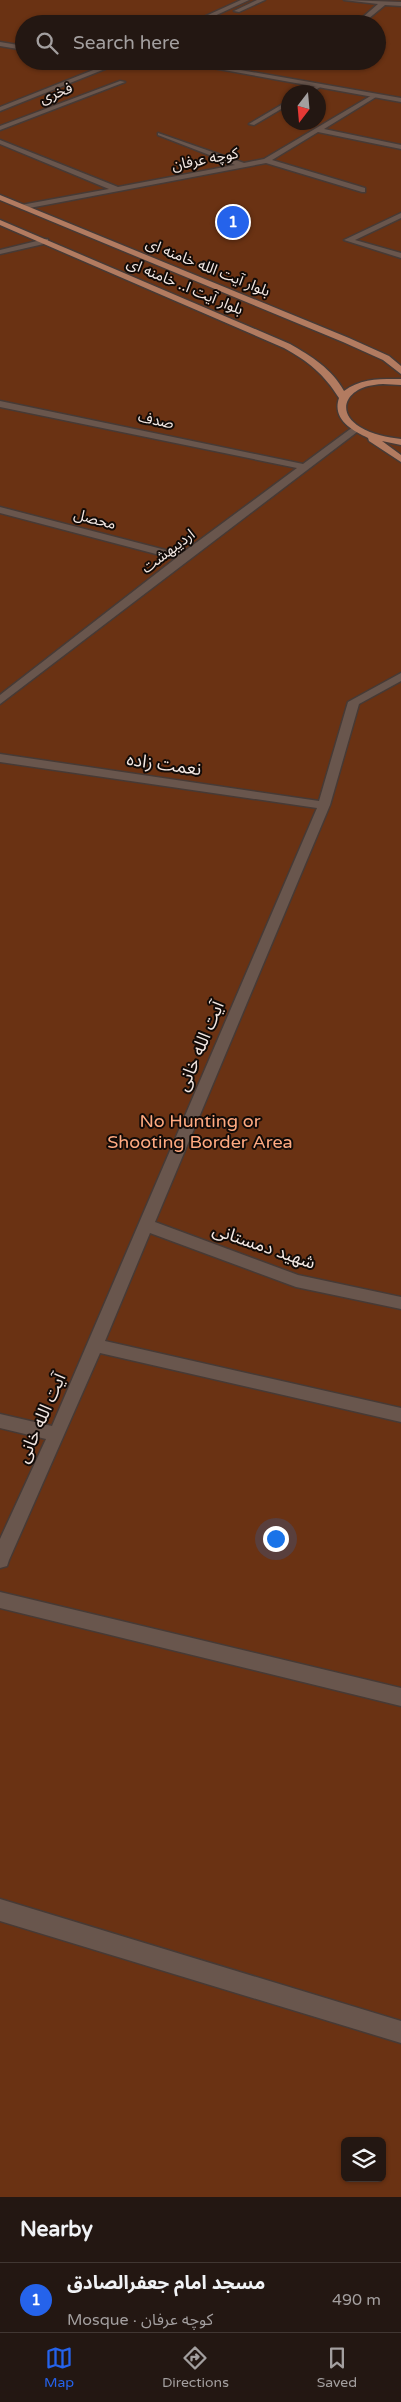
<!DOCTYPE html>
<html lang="en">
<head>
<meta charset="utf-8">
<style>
  :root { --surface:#231712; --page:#2b201b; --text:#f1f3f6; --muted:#a39f9f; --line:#403632; --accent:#2563eb }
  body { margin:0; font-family:"Varela Round","Noto Sans Arabic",sans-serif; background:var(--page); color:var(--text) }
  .controls { position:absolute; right:15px; bottom:15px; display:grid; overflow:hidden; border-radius:8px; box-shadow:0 1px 4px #0004 }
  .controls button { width:45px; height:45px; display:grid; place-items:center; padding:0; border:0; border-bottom:1px solid var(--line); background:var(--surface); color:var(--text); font:25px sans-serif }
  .compass { position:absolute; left:281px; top:85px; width:45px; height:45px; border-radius:50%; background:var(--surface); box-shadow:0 1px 4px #0004; rotate:196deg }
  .you { position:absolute; left:275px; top:1538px; width:18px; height:18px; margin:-12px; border:4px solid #fff; border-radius:50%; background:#1a73e8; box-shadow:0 0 0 8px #1a73e833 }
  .badge { display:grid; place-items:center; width:32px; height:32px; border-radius:50%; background:var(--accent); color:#fff; font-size:16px; font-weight:700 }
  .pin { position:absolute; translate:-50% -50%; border:2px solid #fff; box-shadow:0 1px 5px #0006 }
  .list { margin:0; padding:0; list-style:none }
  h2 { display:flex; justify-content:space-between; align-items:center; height:65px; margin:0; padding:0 20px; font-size:21px }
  h2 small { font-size:16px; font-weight:400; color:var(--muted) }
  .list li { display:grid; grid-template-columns:32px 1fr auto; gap:15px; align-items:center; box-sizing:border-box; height:70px; padding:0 20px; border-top:1px solid var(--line) }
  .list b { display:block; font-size:19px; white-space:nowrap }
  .list p { margin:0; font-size:16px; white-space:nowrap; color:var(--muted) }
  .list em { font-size:16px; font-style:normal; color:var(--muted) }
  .icon { flex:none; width:28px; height:28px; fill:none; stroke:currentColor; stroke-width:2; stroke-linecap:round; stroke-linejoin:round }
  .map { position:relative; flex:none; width:401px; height:2197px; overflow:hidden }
  .search { position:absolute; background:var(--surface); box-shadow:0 1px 4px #0004; left:15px; right:15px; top:15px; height:55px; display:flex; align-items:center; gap:12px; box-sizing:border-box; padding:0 18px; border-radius:28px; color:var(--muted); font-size:19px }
  .sheet { height:135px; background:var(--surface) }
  nav { display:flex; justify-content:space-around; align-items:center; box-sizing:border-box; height:70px; border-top:1px solid var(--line); background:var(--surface); font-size:14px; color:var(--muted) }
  nav a { display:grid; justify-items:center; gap:2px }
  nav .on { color:var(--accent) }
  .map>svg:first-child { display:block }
  .green { fill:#6a3213; fill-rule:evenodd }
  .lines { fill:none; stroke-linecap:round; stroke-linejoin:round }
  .street-casing { stroke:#473a35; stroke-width:3 }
  .secondary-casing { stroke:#473a35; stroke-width:3 }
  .primary-casing { stroke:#473a35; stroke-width:3 }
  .street { fill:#69564d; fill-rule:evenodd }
  .secondary { fill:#69564d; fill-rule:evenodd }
  .primary { fill:#b27b60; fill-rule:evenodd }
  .labels { text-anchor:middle; stroke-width:4; stroke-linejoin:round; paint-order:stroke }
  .far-street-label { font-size:15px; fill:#f3e8e3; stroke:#120b08 }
  .street-label { font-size:18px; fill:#f3e8e3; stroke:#120b08 }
  .park-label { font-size:18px; fill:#ffaa81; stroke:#120b08 }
</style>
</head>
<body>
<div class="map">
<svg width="401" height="2197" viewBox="0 0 401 2197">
  <rect width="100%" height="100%" fill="#2f1f18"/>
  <!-- green -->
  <path class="green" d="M0,0H401V2197H0ZM24,24H377V61H24ZM288,92H318V122H288ZM345,2141H382V2178H345Z"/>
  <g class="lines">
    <defs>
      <path id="street" d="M344,0L401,2V6L385,5L362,24H355L378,4Z
        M0,42L24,46V50L0,46Z
        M96,61H106V62L103,64Z
        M120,81L125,82L0,130V126Z
        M317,85L322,86L312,92H305Z
        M374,94L376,97L324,129L401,145V149L318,132L272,160L365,188V192H362L266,163L24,209H21V205L109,189L0,144V140L118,187L235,165L158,135V133L244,163L264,159Z
        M288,101V105L254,125L249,124Z
        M401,213V218L355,240L401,253V258L344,240Z
        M45,239H48V243L0,254V250Z
        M0,401L303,464L353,427L361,429L0,704V695L175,559L0,513V507L181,554L297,468L0,407Z
        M401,673V681L359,704L330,805L155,1222L298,1275L401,1297V1309L296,1287L150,1233L105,1341L401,1408V1422L100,1353L9,1560L7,1566L0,1568V1539L46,1439L0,1428V1414L52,1426L317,808L0,762V754L319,801L348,702Z
        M0,1592L401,1688V1706L0,1608Z
        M0,1899L401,2021V2043L0,1921Z"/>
      <path id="secondary" d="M241,0H249L197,24H188Z
        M257,0H265L239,12L234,11Z
        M116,61H125L0,111V107Z
        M174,61H189L401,98V102Z"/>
      <path id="primary" d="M0,195L349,338L389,356L401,366V374L383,360L343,342L0,200Z
        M0,220L290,344C311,356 332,369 344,391C361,378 381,379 401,379V385C392,385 383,383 374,385C348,388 334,411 360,427C373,435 387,437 401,439V445L382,441L401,455V462L369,441L368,438C351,430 332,419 339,398C324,374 308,361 284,348L0,225Z"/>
    </defs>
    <!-- street casing -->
    <use href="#street" class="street-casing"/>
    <!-- secondary casing -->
    <use href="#secondary" class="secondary-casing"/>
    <!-- primary casing -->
    <use href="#primary" class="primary-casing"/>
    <!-- street -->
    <use href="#street" class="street"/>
    <!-- secondary -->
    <use href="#secondary" class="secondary"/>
    <!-- primary -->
    <use href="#primary" class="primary"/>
  </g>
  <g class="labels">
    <!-- far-street labels -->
    <g class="far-street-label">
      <text transform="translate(56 93) rotate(-21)" y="5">فخری</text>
      <text transform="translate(205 159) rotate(-11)" y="5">کوچه عرفان</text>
      <text transform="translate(208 267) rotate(22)" y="5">بلوار آیت الله خامنه ای</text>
      <text transform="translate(185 286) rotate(23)" y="5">بلوار آیت ا.. خامنه ای</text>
      <text transform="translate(156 420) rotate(12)" y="5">صدف</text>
      <text transform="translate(95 519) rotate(15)" y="5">محصل</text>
      <text transform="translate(168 551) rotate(-37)" y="5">اردیبهشت</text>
    </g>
    <!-- street labels -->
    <g class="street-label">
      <text transform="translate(164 764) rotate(8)" y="6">نعمت زاده</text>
      <text transform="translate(200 1046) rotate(-67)" y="6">آیت الله خانی</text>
      <text transform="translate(264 1246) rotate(19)" y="6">شهید دمستانی</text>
      <text transform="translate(41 1418) rotate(-66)" y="6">آیت الله خانی</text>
    </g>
    <!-- park labels -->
    <g class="park-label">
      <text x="200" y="1127">No Hunting or<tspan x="200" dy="21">Shooting Border Area</tspan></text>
    </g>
  </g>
</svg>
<div class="controls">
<button><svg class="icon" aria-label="layers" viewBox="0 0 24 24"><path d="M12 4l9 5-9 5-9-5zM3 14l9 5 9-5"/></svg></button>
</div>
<svg class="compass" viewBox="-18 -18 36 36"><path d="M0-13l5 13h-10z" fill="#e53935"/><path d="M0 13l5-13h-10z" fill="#a39f9f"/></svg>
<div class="you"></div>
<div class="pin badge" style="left:233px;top:222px">1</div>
<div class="search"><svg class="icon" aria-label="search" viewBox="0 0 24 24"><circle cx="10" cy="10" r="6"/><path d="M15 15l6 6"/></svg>Search here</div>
</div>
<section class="sheet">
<h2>Nearby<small></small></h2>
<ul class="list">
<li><span class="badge">1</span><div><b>مسجد امام جعفرالصادق</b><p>Mosque · کوچه عرفان</p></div><em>490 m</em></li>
</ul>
</section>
<nav>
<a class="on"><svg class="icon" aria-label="map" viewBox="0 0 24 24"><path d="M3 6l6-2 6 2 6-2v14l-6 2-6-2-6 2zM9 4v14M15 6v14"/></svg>Map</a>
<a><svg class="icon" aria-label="directions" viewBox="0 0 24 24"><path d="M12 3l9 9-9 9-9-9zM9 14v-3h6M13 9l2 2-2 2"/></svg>Directions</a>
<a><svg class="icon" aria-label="saved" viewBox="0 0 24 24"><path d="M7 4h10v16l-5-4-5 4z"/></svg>Saved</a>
</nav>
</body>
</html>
